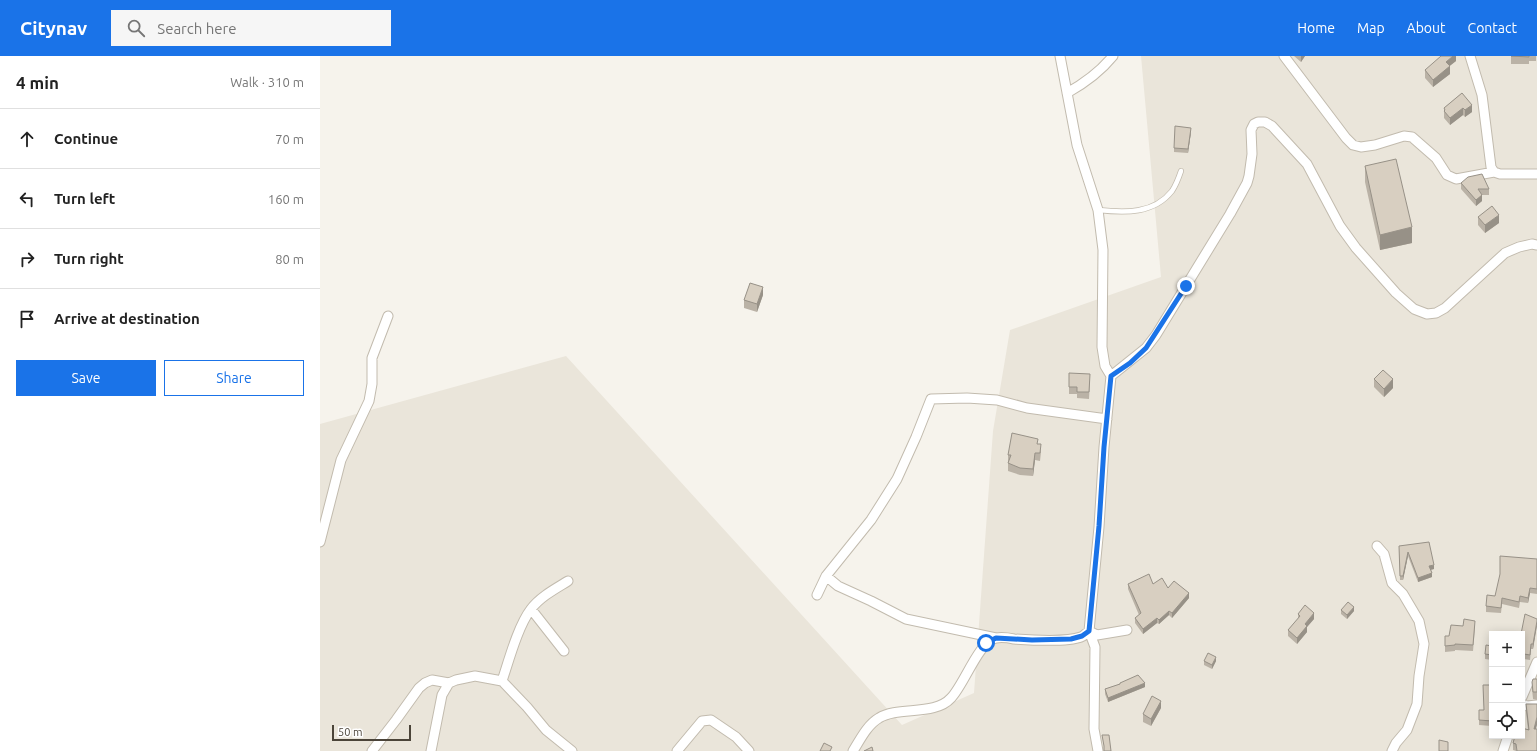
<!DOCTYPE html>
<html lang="en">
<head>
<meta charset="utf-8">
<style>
  :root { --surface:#fff; --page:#f6f6f6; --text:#222; --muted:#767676; --line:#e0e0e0; --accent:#1a73e8 }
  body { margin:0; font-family:Ubuntu,sans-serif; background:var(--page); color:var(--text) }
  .controls { position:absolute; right:12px; bottom:12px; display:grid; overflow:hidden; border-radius:0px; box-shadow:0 2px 10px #0003 }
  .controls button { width:36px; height:36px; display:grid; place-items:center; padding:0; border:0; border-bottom:1px solid var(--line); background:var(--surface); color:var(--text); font:20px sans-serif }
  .scale { position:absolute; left:12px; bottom:10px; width:79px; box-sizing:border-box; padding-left:4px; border:2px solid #4b4439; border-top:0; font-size:11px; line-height:14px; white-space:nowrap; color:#4b4439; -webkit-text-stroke:3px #fff; paint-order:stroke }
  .stop { position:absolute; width:12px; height:12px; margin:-9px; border:3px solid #1a73e8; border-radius:50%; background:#fff }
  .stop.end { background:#1a73e8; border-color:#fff; box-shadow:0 1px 4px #0008 }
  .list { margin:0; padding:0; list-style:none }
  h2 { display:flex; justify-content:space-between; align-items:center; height:52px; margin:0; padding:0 16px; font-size:17px }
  h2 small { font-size:13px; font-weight:400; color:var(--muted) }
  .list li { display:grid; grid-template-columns:26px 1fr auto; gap:12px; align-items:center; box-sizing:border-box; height:60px; padding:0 16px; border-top:1px solid var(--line) }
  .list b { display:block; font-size:15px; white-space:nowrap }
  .list em { font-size:13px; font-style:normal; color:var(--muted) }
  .actions { display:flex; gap:8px; padding:12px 16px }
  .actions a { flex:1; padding:9px 0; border:1px solid var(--accent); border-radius:0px; text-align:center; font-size:14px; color:var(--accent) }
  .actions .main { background:var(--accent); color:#fff }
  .icon { flex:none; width:22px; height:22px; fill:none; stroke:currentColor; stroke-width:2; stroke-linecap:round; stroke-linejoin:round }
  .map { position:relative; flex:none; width:1217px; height:695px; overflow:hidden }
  header { display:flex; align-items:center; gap:24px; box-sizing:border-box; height:56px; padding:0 20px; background:var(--accent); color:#fff }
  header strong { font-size:19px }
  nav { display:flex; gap:22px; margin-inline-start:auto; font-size:14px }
  .search { width:280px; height:36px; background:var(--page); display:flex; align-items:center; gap:10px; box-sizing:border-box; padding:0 14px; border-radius:0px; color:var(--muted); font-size:15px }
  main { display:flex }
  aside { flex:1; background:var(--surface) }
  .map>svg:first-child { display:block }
  .residential { fill:#eae5da; fill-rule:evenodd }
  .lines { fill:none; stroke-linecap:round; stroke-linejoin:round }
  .service-casing { stroke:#c2bbae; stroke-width:6 }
  .minor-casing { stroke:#c2bbae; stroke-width:11 }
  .service { stroke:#fff; stroke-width:4.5 }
  .minor { stroke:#fff; stroke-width:9 }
  .wall { fill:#bab2a6 }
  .shaded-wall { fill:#979187 }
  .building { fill:#d8cfc1; stroke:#979187 }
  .route { stroke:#1a73e8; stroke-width:5 }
</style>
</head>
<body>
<header>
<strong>Citynav</strong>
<div class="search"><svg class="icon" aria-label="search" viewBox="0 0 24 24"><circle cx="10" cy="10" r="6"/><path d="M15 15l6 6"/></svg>Search here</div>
<nav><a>Home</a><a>Map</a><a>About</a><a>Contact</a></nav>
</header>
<main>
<aside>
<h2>4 min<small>Walk · 310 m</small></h2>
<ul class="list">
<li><svg class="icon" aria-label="ahead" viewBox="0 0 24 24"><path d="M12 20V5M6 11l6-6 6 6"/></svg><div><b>Continue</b></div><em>70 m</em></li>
<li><svg class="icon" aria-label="left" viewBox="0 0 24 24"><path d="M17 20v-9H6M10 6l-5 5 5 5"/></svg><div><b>Turn left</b></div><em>160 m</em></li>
<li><svg class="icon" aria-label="right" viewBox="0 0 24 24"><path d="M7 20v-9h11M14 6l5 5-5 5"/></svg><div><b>Turn right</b></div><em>80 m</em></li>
<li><svg class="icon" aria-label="arrive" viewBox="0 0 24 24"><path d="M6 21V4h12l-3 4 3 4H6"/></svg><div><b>Arrive at destination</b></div></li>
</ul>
<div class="actions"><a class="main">Save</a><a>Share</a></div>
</aside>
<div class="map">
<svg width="1217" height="695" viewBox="0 0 1217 695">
  <rect width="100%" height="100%" fill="#f6f3ec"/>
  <!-- residential -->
  <path class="residential" d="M821,0H1217V695H0V368L246,300L582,669L654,637L673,375L690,274L841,221ZM1172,578H1202V680H1172Z"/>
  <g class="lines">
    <defs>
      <path id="service" d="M778,154C805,157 834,158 852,135C856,129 859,121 861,115"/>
      <path id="minor" d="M740,0L757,89L778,154L783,194L782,291L785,310L791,320L784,391L779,471L769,575L775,591L774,673L778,695
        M964,0L1026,82L1033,89L1041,91L1055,89L1084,80L1092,81L1116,102L1127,119L1136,123L1174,116
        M1150,0L1162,39L1171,111L1174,116L1180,118H1217
        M747,37C765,27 780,16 793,0
        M791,320L826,292L836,279L910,158L927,127L929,120L932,98L931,74L934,68L938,66H945L952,70L987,108L1020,170L1036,192L1076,237L1094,253L1107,258L1116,257L1125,252L1185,197L1199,191L1212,188L1217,189
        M0,486L21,404L49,345L52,328V302L68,260
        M1057,490L1064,498L1072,527L1083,538L1099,565L1104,588L1099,620L1097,648L1087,674L1076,687L1072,695
        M506,520L518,530L551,545L586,563L676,582
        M497,539L506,520L551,464L577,423L596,381L611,343L647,342L677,344L707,352L787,363
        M211,553L244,595
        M182,625C189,604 198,570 211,553C220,541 235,533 248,525
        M1202,641L1217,606
        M1202,648L1207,650L1217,649
        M52,695L76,664L99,632L105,627L112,624L129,627
        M111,695L122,639L129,627L136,624L155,620L182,625L207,651L226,674L252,695
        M357,695L382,665L391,664L416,681L429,695
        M533,695C540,684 547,669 559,662C578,650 615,660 631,642C644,629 659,585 676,582C682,581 689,582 694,583C709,584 748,586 761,581C764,580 766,577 769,575L777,579L807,574
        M1183,695L1188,680"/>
    </defs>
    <!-- service casing -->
    <use href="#service" class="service-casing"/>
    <!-- minor casing -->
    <use href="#minor" class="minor-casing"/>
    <!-- service -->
    <use href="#service" class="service"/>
    <!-- minor -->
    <use href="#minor" class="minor"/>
  </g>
  <!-- wall -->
  <path class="wall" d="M974,0H985L981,6Z
    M1136,0V5L1129,10L1130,18L1113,31L1105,22V14Z
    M1191,0H1216V5H1209V8H1191Z
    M1142,37L1152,56L1145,61L1143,59L1130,69L1124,62V52Z
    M871,76L868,97L854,96V92Z
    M1045,110L1092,187L1060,194L1045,126Z
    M1141,127L1169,133V139H1162V145L1156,150L1141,133Z
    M1158,161L1179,167L1165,177L1158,169Z
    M443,239L437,256L424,252V244Z
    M749,317L770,325L769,343L757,342V338H749Z
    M1054,323L1073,332L1064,341L1054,331Z
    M718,388L721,396L720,405L715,404L713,420L700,419L688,415V399Z
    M1079,490L1114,513L1111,514L1112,521L1098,526L1088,500L1083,524H1080Z
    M1217,503V538L1210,537L1208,547L1200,546L1199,552L1182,548L1181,557L1166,556V550L1175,540Z
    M808,528H833L848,532L869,542L852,562L849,559L839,568L837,567L823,578L815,567V562L819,559L808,533Z
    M1021,554L1034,555L1027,563L1021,558Z
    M978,558L994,563L987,571V576L977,588L968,580V574L978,563Z
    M1217,563L1213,593H1211L1210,604L1204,603L1203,607H1202V578Z
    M1143,570L1155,571L1153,595L1135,594V595L1125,596V580H1129Z
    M1172,590V604L1165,603V598Z
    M884,605H896L892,613L884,609Z
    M1171,616H1172V670L1159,669V654H1164L1172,629Z
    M1217,623V644L1213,643L1212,633V626Z
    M800,627L825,631L788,646L785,638V633L800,628Z
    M1206,648L1216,673L1217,695H1196L1193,694V687L1208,674L1206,656Z
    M841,652L831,670L823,666V658Z"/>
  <!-- shaded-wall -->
  <path class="shaded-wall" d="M981,0H985L981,6Z
    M1133,0H1136V5L1126,13V6Z
    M1130,10V18L1113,31V24Z
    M1152,49V56L1145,61V54Z
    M1143,52V59L1130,69V62Z
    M871,72V76L868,97V93Z
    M1162,139V145L1156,150V144Z
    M1179,159V167L1165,177V169Z
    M1092,171V187L1060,194V179Z
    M443,231V239L437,256V248Z
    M1073,323V332L1064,341V333Z
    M715,397V404L713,420V413Z
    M1088,496V500L1083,524V520Z
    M1114,509V513L1109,514V510Z
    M1112,517V521L1098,526V522Z
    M1210,532V537L1208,547V542Z
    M869,537V542L852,562V557Z
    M1034,551V555L1027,563V559Z
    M849,555V559L839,568V564Z
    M994,557V563L987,571V576L977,588V582L985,568Z
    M837,562V567L823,578V573Z
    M1217,565V570L1213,593V588Z
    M896,601V605L892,613V609Z
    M825,627V631L788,646V642Z
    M841,645V652L831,670V663Z
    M1217,661V669L1214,680V673Z"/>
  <!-- building -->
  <path class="building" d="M1121,0H1133L1126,6L1130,10L1113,24L1105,14Z
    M1191,0H1209V1Z
    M1142,37L1152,49L1145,54L1143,52L1130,62L1124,55L1125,54L1124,52Z
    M855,70L871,72L868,93L854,92Z
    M1076,103L1092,171L1060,179L1045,110Z
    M1162,118L1169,133H1158L1162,139L1156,144L1141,127L1148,121Z
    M1172,150L1179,159L1165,169L1158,161Z
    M430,227L443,231L437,248L424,244Z
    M1063,314L1073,323L1064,333L1054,323Z
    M749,317L770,318L769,336H757V331H749Z
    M692,377L718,383L717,388H721L720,397H715L713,413L700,412L688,407L691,399H688Z
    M1109,486L1114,509L1109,510L1112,517L1098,522L1088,496L1083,520H1080L1079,490Z
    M1180,500L1217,503V533L1210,532L1208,542L1200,540L1199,546L1182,542L1181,552L1166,550L1167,539L1175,540L1180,518Z
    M829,518L833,528L842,522L848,532L854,525L869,537L852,557L849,555L839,564L837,562L823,573L815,562L821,557L808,528Z
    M1028,546L1034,551L1027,559L1021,554Z
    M985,549L994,557L985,568L987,570L977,582L968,574L980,560L978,558Z
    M1205,558L1217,563V565L1213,588H1211L1210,599L1204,598L1203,603L1202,602V578H1201Z
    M1144,563L1155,565L1153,589L1135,588V589L1125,590V580H1129L1131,569L1143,570Z
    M1166,589L1172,590V599L1165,598Z
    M888,597L896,601L892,609L884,605Z
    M818,619L825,627L788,642L785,633L800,628V627Z
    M1213,623H1217V636H1213L1212,626Z
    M1163,629H1172V665L1159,664V654H1164Z
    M832,640L841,645L831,663L823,658Z
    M1206,648H1217V661L1214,673H1217V695H1197L1196,688L1193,687L1195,680H1202V672L1209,674Z
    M782,679H789L791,695H784V690Z
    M1119,684L1128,686V695H1119Z
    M504,687L512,691L510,695H500Z
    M552,691L553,695H544Z"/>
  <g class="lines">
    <!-- route -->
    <path class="route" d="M666,587L676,582L712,584L751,583L762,580L769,575L779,470L784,391L791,320L810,307L826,292L866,230"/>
  </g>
</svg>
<div class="controls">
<button>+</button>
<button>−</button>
<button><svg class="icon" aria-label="locate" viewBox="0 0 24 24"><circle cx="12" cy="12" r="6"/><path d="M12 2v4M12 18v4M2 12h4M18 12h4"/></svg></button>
</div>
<div class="scale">50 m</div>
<div class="stop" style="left:666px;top:587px"></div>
<div class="stop end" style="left:866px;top:230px"></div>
</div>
</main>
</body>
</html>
